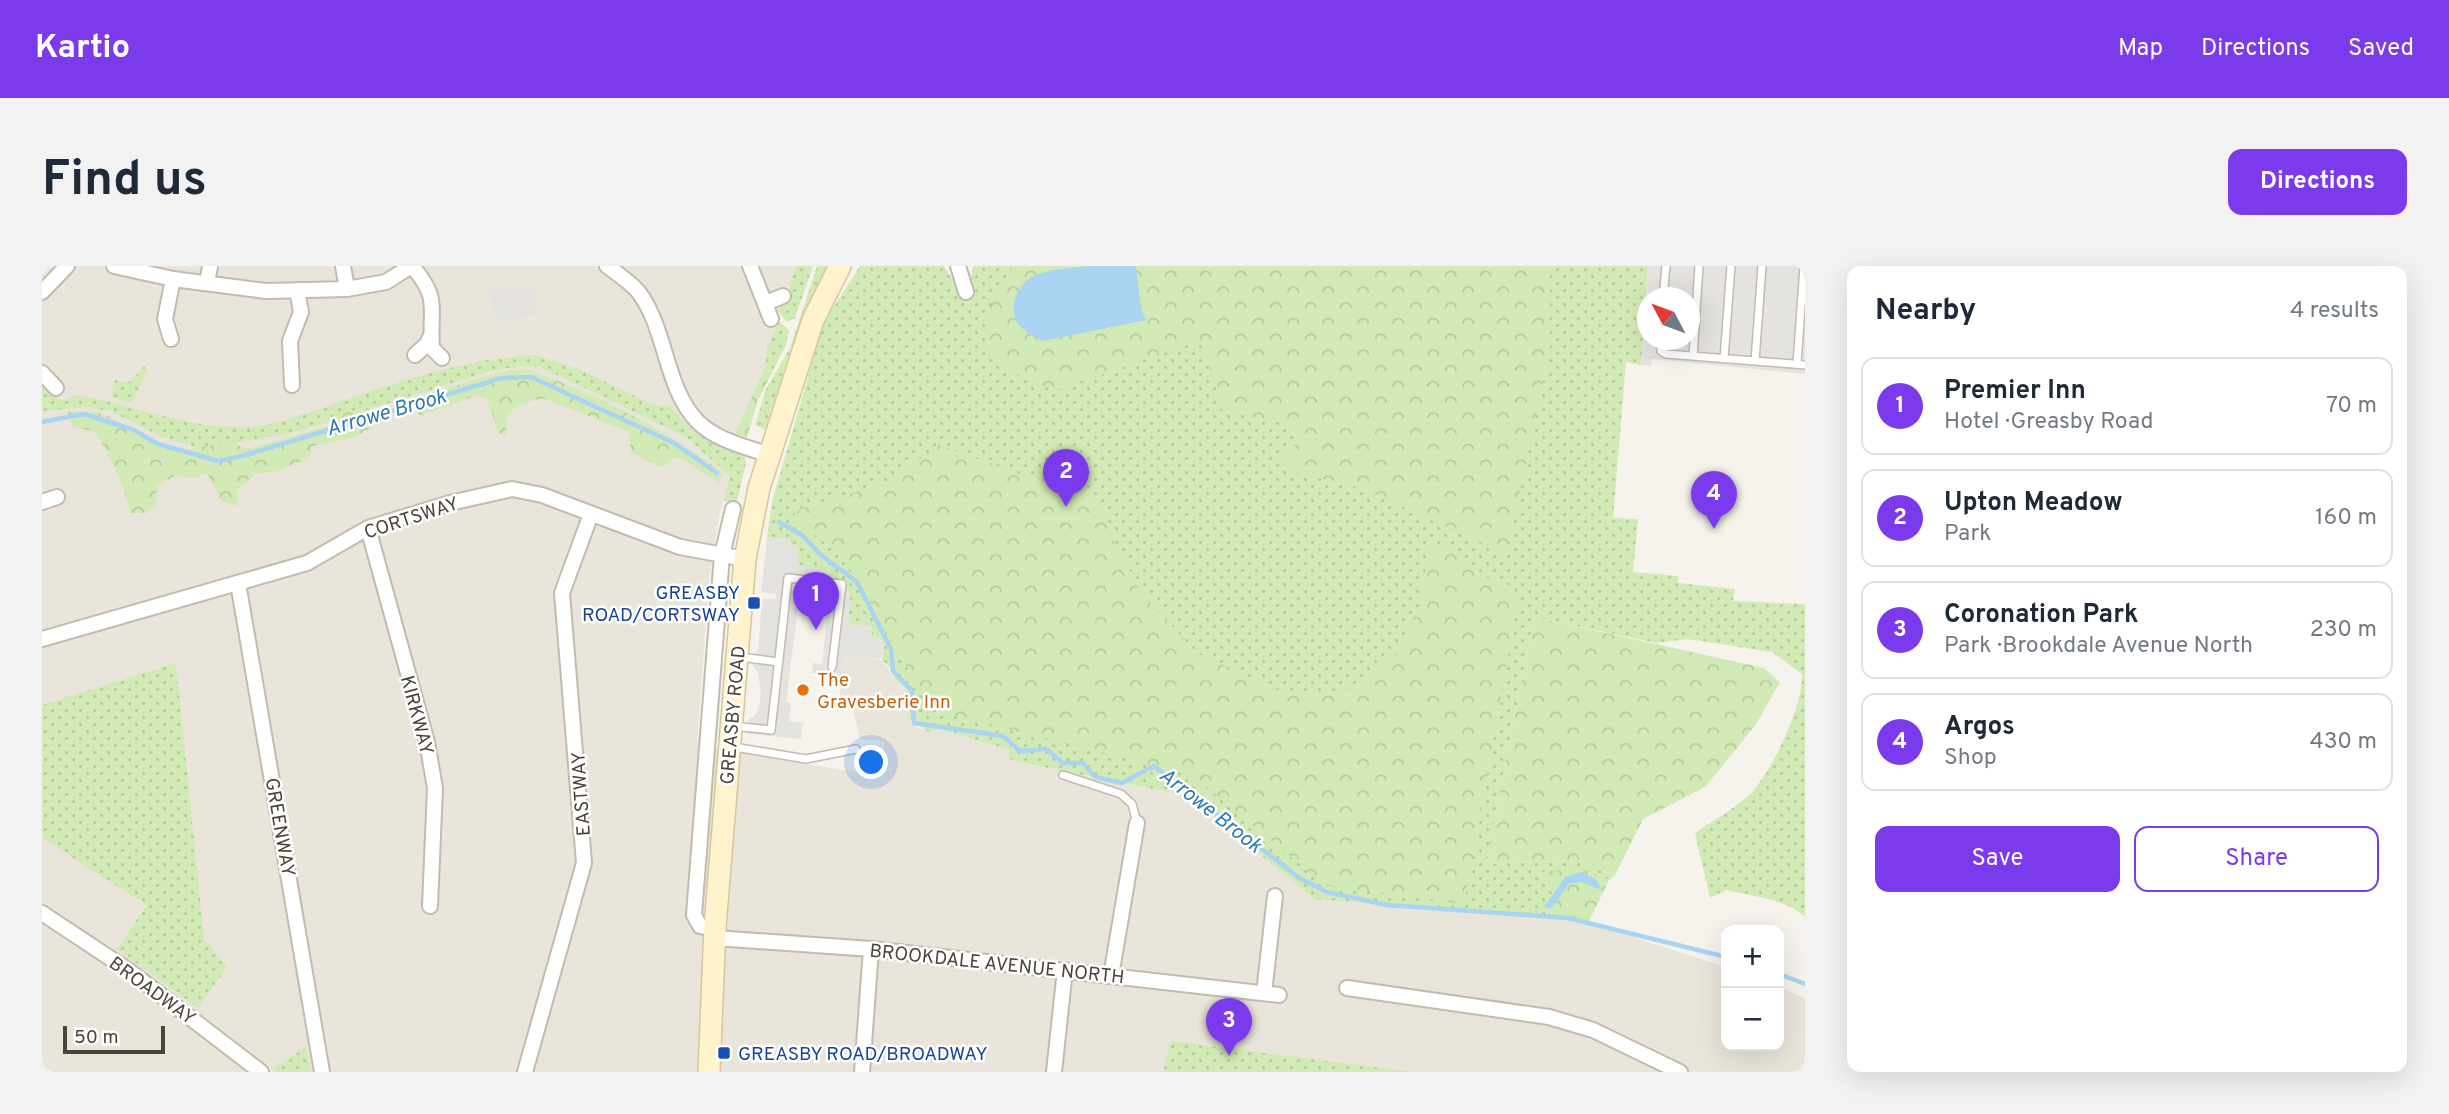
<!DOCTYPE html>
<html lang="en">
<head>
<meta charset="utf-8">
<style>
  :root { --surface:#fff; --page:#f2f2f3; --text:#1f2937; --muted:#747a83; --line:#e0e1e3; --accent:#7c3aed }
  body { margin:0; font-family:Overpass,sans-serif; background:var(--page); color:var(--text) }
  .controls { position:absolute; right:21px; bottom:21px; display:grid; overflow:hidden; border-radius:14px; box-shadow:0 7px 28px #0002 }
  .controls button { width:63px; height:63px; display:grid; place-items:center; padding:0; border:0; border-bottom:2px solid var(--line); background:var(--surface); color:var(--text); font:35px sans-serif }
  .compass { position:absolute; left:1595px; top:21px; width:63px; height:63px; border-radius:50%; background:var(--surface); box-shadow:0 7px 28px #0002; rotate:311deg }
  .scale { position:absolute; left:21px; bottom:18px; width:102px; box-sizing:border-box; padding-left:7px; border:4px solid #4b4439; border-top:0; font-size:19px; line-height:24px; white-space:nowrap; color:#4b4439; -webkit-text-stroke:5px #fff; paint-order:stroke }
  .you { position:absolute; left:830px; top:497px; width:24px; height:24px; margin:-18px; border:5px solid #fff; border-radius:50%; background:#1a73e8; box-shadow:0 0 0 10px #1a73e833 }
  .badge { display:grid; place-items:center; width:46px; height:46px; border-radius:50%; background:var(--accent); color:#fff; font-size:23px; font-weight:700 }
  .pin { position:absolute; translate:-50% -58px; filter:drop-shadow(0 2px 4px #0008) }
  .pin::after { content:''; position:absolute; top:37px; width:24px; height:21px; background:inherit; clip-path:polygon(0 0,100% 0,50% 100%) }
  .list { margin:0; padding:0; list-style:none }
  h2 { display:flex; justify-content:space-between; align-items:center; height:91px; margin:0; padding:0 28px; font-size:30px }
  h2 small { font-size:23px; font-weight:400; color:var(--muted) }
  .list li { display:grid; grid-template-columns:46px 1fr auto; gap:21px; align-items:center; box-sizing:border-box; height:98px; margin:0 14px 14px; padding:0 14px; border:2px solid var(--line); border-radius:14px }
  .list b { display:block; font-size:26px; white-space:nowrap }
  .list p { margin:0; font-size:23px; white-space:nowrap; color:var(--muted) }
  .list em { font-size:23px; font-style:normal; color:var(--muted) }
  .actions { display:flex; gap:14px; padding:21px 28px }
  .actions a { flex:1; padding:16px 0; border:2px solid var(--accent); border-radius:14px; text-align:center; font-size:24px; color:var(--accent) }
  .actions .main { background:var(--accent); color:#fff }
  .map { position:relative; flex:none; width:1763px; height:806px; overflow:hidden; border-radius:14px }
  header { display:flex; align-items:center; gap:42px; box-sizing:border-box; height:98px; padding:0 35px; background:var(--accent); color:#fff }
  header strong { font-size:33px }
  nav { display:flex; gap:38px; margin-inline-start:auto; font-size:24px }
  .intro { display:flex; align-items:center; justify-content:space-between; box-sizing:border-box; height:168px; padding:0 42px }
  h1 { margin:0; font-size:49px }
  .button { padding:18px 32px; border-radius:14px; background:var(--accent); color:#fff; font-size:24px; font-weight:700 }
  main { display:flex; gap:42px; padding:0 42px }
  aside { flex:1; background:var(--surface); border-radius:14px; box-shadow:0 7px 28px #0002 }
  .map>svg:first-child { display:block }
  .residential { fill:#eae5da }
  .grass { fill:url(#grass-dots) }
  .forest { fill:url(#forest-crowns) }
  .parking { fill:#e5e3e0; fill-rule:evenodd }
  .water { fill:#a9d4f2 }
  .lines { fill:none; stroke-linecap:round; stroke-linejoin:round }
  .stream { stroke:#a9d4f2; stroke-width:4.5 }
  .lane-casing { stroke:#c2bbae; stroke-width:10 }
  .street-casing { stroke:#c2bbae; stroke-width:18 }
  .secondary-casing { stroke:#d6c79b; stroke-width:24 }
  .lane { stroke:#fff; stroke-width:7 }
  .street { stroke:#fff; stroke-width:14 }
  .secondary { stroke:#fff3cd; stroke-width:21 }
  .transit-dot { fill:#1a4fb4; stroke:#fff; stroke-width:2.5 }
  .food-dot { fill:#e8710a; stroke:#fff; stroke-width:2.5 }
  .labels { text-anchor:middle; stroke-width:5; stroke-linejoin:round; paint-order:stroke }
  .street-label { font-size:19px; fill:#4b4439; stroke:#fff }
  .transit-label { font-size:19px; fill:#164399; stroke:#fff; text-anchor:end }
  .food-label { font-size:19px; fill:#c56008; stroke:#fff; text-anchor:start }
  .water-label { font-size:21px; font-style:italic; fill:#2e7ab2; stroke:#fff }
</style>
</head>
<body>
<header>
<strong>Kartio</strong>
<nav><a>Map</a><a>Directions</a><a>Saved</a></nav>
</header>
<div class="intro"><h1>Find us</h1><a class="button">Directions</a></div>
<main>
<div class="map">
<svg width="1763" height="806" viewBox="0 0 1763 806">
  <defs>
    <pattern id="grass-dots" width="8" height="8" patternUnits="userSpaceOnUse" patternTransform="scale(1.75)"><rect width="8" height="8" fill="#d2eab5"/><path d="M2 2h.1M6 6h.1" fill="none" stroke="#b6ca9c" stroke-width="1.8" stroke-linecap="round"/></pattern>
    <pattern id="forest-crowns" width="20" height="18" patternUnits="userSpaceOnUse" patternTransform="scale(1.75)"><rect width="20" height="18" fill="#d2eab5"/><path d="M2 6a3 3 0 1 1 6 0M12 15a3 3 0 1 1 6 0" fill="none" stroke="#b6ca9c"/></pattern>
  </defs>
  <rect width="100%" height="100%" fill="#f6f3ec"/>
  <!-- residential -->
  <path class="residential" d="M0,0H755L747,17L749,32L735,44L734,53L737,55L725,82L723,102L694,168L696,186L677,250L667,314L655,477L746,495L808,505H835L830,488L842,489V475L818,473L811,442L797,439L802,389L840,394L852,412L866,423L870,458L886,466L894,463L966,483L967,493L986,498L1146,530L1273,633L1529,651L1684,701V780H1737V721L1763,732V806H0Z"/>
  <!-- grass -->
  <path class="grass" d="M755,0H771L753,52L745,56L735,44L749,32L747,17Z
    M775,0H785L749,83L723,164L713,159L724,123L748,82Z
    M818,0H902L919,27L926,25L931,0H1606L1599,99L1584,96L1571,252L1596,253L1591,306L1636,310V317L1693,323L1691,335L1763,338V651C1745,633 1709,630 1684,624L1668,632L1653,567C1671,554 1695,542 1710,526C1732,501 1761,440 1760,408L1730,386L1646,373L1614,377L1492,351L1444,598L1534,594L1573,609L1567,614L1551,606H1495L1511,628L1503,641L1509,643L1510,652L1273,633L1146,530L986,498L967,493L966,483L895,463L886,466L865,451C872,433 867,424 852,412L851,405L840,394L842,377L806,358L808,328L788,313V304L755,300L747,274L725,271L730,236L782,56Z
    M737,55L747,64L744,79L716,134L705,171L694,168L723,102L725,82Z
    M494,89L539,104L607,137L628,141L655,168L672,179L703,191L704,197L694,239L682,234L688,210L644,171L499,101L478,100L453,104L250,167L161,183L120,171L71,146L46,141L0,145V118L21,135L35,129C103,141 165,172 234,157C319,131 404,93 494,89Z
    M102,100L105,104C99,114 96,130 88,137L69,131L73,114L88,116Z
    M134,397L162,673L185,701L156,742L75,683L105,639L0,572V439Z
    M1129,775L1371,806H1374H1121Z
    M264,781L269,806H237L231,803Z"/>
  <!-- forest -->
  <path class="forest" d="M971,0H1508V81L1465,288L1319,222L1256,207L1239,192L1255,177V160L1180,144L1160,74L1013,125L978,110L943,84L946,44Z
    M723,102L729,108L716,134L705,171L693,168Z
    M482,103C545,122 629,167 682,207L677,217L640,193L630,192L620,202L589,186L587,166L500,132L477,139L465,148L464,170L456,166L445,134L432,130L377,150L373,132L459,106Z
    M301,144H337L339,157L312,171L270,180L267,192L236,205L213,208L195,224L196,240L179,235L165,207L152,212L134,209L115,220L114,239L105,247H89C82,219 68,189 52,165L30,161L25,145L54,146L68,151L116,178L140,185L187,176L206,183L286,160Z
    M897,179L992,213L1013,205L1063,242L1067,265L1098,325L1155,387L1235,424L1299,427L1353,391L1377,340L1388,281L1404,278L1439,309L1478,323L1422,638L1283,619L1151,510L889,443L798,286L748,253L758,243L848,215Z
    M1492,351L1722,402L1738,416L1712,461L1663,521L1601,553L1573,609L1534,594L1444,598Z
    M1529,604L1551,606L1567,614L1546,657L1527,652H1510L1509,643L1502,641L1511,627L1495,606Z"/>
  <!-- parking -->
  <path class="parking" d="M1606,0H1763V108L1610,93L1609,100L1599,99ZM1605,32H1647V74H1605Z
    M492,23L497,35L496,48L454,56L447,24Z
    M725,271L748,273L747,279L756,280L755,300L788,304V313L798,314L808,328L806,358L830,360V370L837,371L842,377L839,393L802,389L800,410L770,407L771,397L780,398L786,339L757,333L744,436L749,437L747,455L761,457L759,473L706,468L707,453L711,452L717,441L719,427L716,407L711,399L712,387L716,386L720,333H734V328L719,326Z"/>
  <!-- water -->
  <path class="water" d="M1046,0H1094L1099,43L1104,54L1000,75C985,67 969,59 972,39C977,2 1015,4 1046,0Z
    M1540,606L1554,613L1560,624L1539,616L1527,618L1509,643L1502,641L1523,611Z"/>
  <g class="lines">
    <!-- stream -->
    <path class="stream" d="M0,156L42,148L92,164L116,178L176,195L200,190L460,112L489,111L632,177L675,207
      M737,256L760,269L779,289L815,316L849,383L851,405L870,425L872,457L961,470L978,485L1004,483L1021,497H1041L1053,511L1080,517L1112,500L1256,611L1285,626L1345,639L1526,652L1684,691
      M1737,708L1763,718"/>
    <defs>
      <path id="lane" d="M1621,32L1624,0
        M1618,74L1619,85L1624,88L1763,99
        M1651,90L1657,0
        M1682,93L1689,0
        M1713,95L1720,0
        M1755,98L1762,0
        M699,391L736,396
        M690,460L729,464L746,312L800,318L790,401
        M692,481L764,493L814,483
        M1021,509L1079,528L1090,538L1095,557"/>
      <path id="street" d="M72,0L131,13L224,25L305,23L344,16L369,0
        M301,0L305,23
        M370,0C399,34 387,41 390,82L400,92
        M565,0C576,8 591,18 598,28C625,66 623,121 655,155C673,174 704,181 728,189
        M708,0L729,53
        M916,0L924,26
        M165,17L168,0
        M0,26L25,0
        M724,37L741,30
        M129,73L123,53L131,13
        M373,89L385,78L389,69
        M0,107L14,122
        M250,119L248,75L259,46L255,24
        M0,236L15,231
        M326,262L385,476L393,522L388,640
        M196,317L280,806
        M0,373L265,297L326,262L408,237L470,223L500,229L638,281L703,293
        M0,647L86,704L219,806
        M673,663L658,660L652,649L680,289L691,243
        M673,672L829,683L1237,729
        M1069,710L1095,557
        M1305,722L1507,751L1551,764L1638,806
        M1222,727L1233,630
        M483,806L542,597L520,327L549,248
        M820,806L829,683
        M1012,806L1023,704"/>
      <path id="secondary" d="M667,806L673,661L703,293L717,222L771,54L798,0"/>
    </defs>
    <!-- lane casing -->
    <use href="#lane" class="lane-casing"/>
    <!-- street casing -->
    <use href="#street" class="street-casing"/>
    <!-- secondary casing -->
    <use href="#secondary" class="secondary-casing"/>
    <!-- lane -->
    <use href="#lane" class="lane"/>
    <!-- street -->
    <use href="#street" class="street"/>
    <!-- secondary -->
    <use href="#secondary" class="secondary"/>
  </g>
  <!-- markers -->
  <g class="transit-dot">
    <rect x="705" y="330" width="14" height="14" rx="3.5"/>
    <rect x="675" y="780" width="14" height="14" rx="3.5"/>
  </g>
  <circle class="food-dot" cx="761" cy="424" r="7"/>
  <g class="labels">
    <!-- street labels -->
    <g class="street-label">
      <text transform="translate(369 251) rotate(-18)" y="7">CORTSWAY</text>
      <text transform="translate(376 449) rotate(75)" y="7">KIRKWAY</text>
      <text transform="translate(690 449) rotate(-85)" y="7">GREASBY ROAD</text>
      <text transform="translate(538 528) rotate(-94)" y="7">EASTWAY</text>
      <text transform="translate(239 561) rotate(80)" y="7">GREENWAY</text>
      <text transform="translate(955 697) rotate(6)" y="7">BROOKDALE AVENUE NORTH</text>
      <text transform="translate(111 724) rotate(36)" y="7">BROADWAY</text>
    </g>
    <!-- transit labels -->
    <g class="transit-label">
      <text x="698" y="333">GREASBY<tspan x="698" dy="22">ROAD/CORTSWAY</tspan></text>
      <text x="696" y="794" text-anchor="start">GREASBY ROAD/BROADWAY</text>
    </g>
    <!-- food labels -->
    <g class="food-label">
      <text x="775" y="420">The<tspan x="775" dy="22">Gravesberie Inn</tspan></text>
    </g>
    <!-- water labels -->
    <g class="water-label">
      <text transform="translate(344 146) rotate(-16)" y="7">Arrowe Brook</text>
      <text transform="translate(1169 544) rotate(38)" y="7">Arrowe Brook</text>
    </g>
  </g>
</svg>
<div class="controls">
<button>+</button>
<button>−</button>
</div>
<svg class="compass" viewBox="-18 -18 36 36"><path d="M0-13l5 13h-10z" fill="#e53935"/><path d="M0 13l5-13h-10z" fill="#747a83"/></svg>
<div class="scale">50 m</div>
<div class="you"></div>
<div class="pin badge" style="left:774px;top:364px">1</div>
<div class="pin badge" style="left:1024px;top:241px">2</div>
<div class="pin badge" style="left:1187px;top:790px">3</div>
<div class="pin badge" style="left:1672px;top:263px">4</div>
</div>
<aside>
<h2>Nearby<small>4 results</small></h2>
<ul class="list">
<li><span class="badge">1</span><div><b>Premier Inn</b><p>Hotel · Greasby Road</p></div><em>70 m</em></li>
<li><span class="badge">2</span><div><b>Upton Meadow</b><p>Park</p></div><em>160 m</em></li>
<li><span class="badge">3</span><div><b>Coronation Park</b><p>Park · Brookdale Avenue North</p></div><em>230 m</em></li>
<li><span class="badge">4</span><div><b>Argos</b><p>Shop</p></div><em>430 m</em></li>
</ul>
<div class="actions"><a class="main">Save</a><a>Share</a></div>
</aside>
</main>
</body>
</html>
